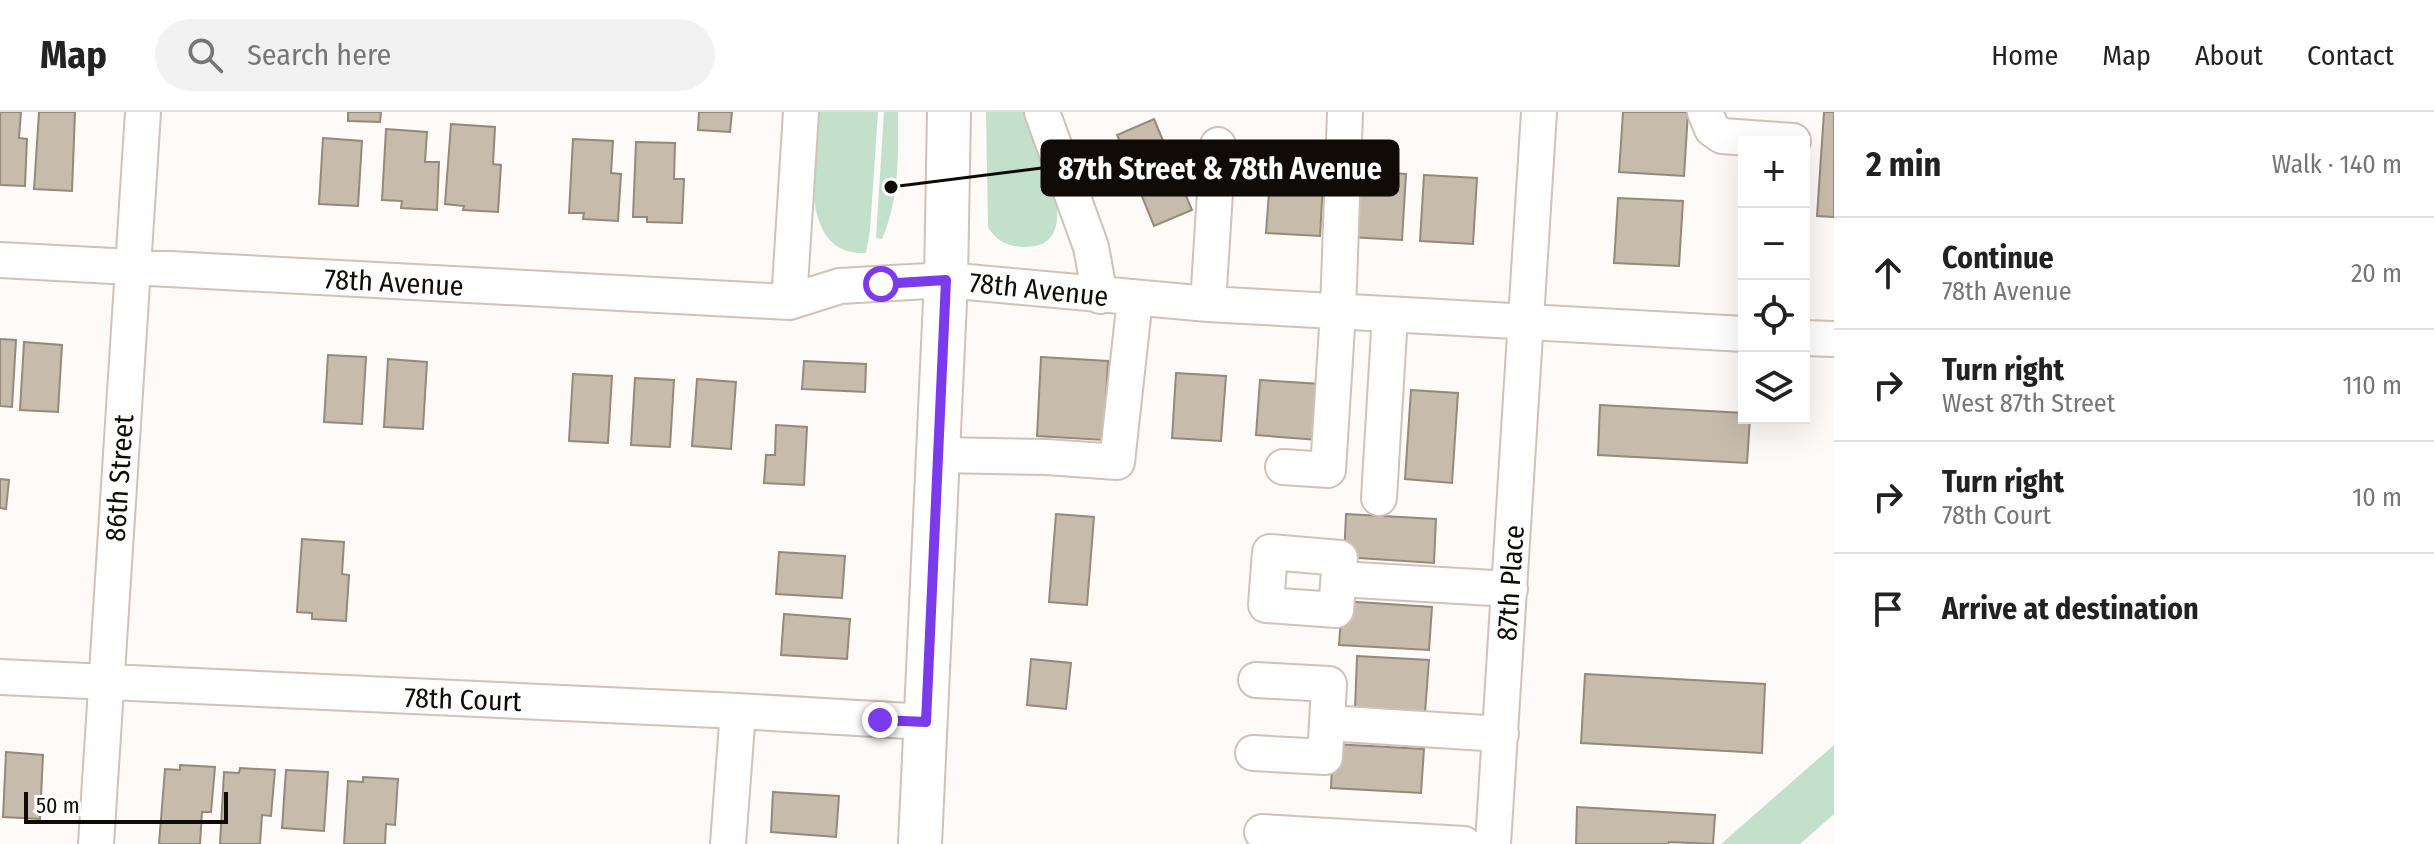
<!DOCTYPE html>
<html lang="en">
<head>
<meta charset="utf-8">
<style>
  :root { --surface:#fff; --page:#f2f2f2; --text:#222; --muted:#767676; --line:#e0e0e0 }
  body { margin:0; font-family:"Fira Sans Condensed",sans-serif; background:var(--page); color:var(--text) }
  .controls { position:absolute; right:24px; top:24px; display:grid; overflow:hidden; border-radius:0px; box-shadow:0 8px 32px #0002 }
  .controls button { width:72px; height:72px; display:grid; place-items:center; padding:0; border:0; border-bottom:2px solid var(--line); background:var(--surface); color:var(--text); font:40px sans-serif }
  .scale { position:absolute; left:24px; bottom:20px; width:204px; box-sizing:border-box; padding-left:8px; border:4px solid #110b08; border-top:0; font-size:22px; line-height:28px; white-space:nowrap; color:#110b08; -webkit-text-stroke:6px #fff; paint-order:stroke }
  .stop { position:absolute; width:24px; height:24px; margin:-18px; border:6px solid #7c3aed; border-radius:50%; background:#fff }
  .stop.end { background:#7c3aed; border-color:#fff; box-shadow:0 2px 8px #0008 }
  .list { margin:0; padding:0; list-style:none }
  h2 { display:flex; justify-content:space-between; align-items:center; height:104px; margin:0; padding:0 32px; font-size:34px }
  h2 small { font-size:26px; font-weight:400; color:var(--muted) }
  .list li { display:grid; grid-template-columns:52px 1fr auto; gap:24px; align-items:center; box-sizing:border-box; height:112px; padding:0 32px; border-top:2px solid var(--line) }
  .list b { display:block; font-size:30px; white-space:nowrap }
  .list p { margin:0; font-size:26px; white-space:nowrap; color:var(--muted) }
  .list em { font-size:26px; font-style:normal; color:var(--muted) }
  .icon { flex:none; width:44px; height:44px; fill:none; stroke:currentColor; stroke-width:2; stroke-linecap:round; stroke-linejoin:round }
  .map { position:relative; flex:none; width:1834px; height:732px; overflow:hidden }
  header { display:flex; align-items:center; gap:48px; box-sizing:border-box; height:112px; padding:0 40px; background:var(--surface); border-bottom:2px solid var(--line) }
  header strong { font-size:38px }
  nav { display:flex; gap:44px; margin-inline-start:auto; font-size:28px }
  .search { width:560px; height:72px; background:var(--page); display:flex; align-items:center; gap:20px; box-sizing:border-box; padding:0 28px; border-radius:44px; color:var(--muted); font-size:30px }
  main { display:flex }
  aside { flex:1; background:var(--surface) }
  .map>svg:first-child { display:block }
  .green { fill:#c3e0cb }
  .building { fill:#c7bcac; stroke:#94897a; stroke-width:2 }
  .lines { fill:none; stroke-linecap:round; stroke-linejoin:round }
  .minor-casing { stroke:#d3c0b7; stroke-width:38 }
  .major-casing { stroke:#d3c0b7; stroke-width:46 }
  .minor { stroke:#fff; stroke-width:34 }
  .major { stroke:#fff; stroke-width:42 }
  .route { stroke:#7c3aed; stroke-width:10 }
  .labels { text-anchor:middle; stroke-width:6; stroke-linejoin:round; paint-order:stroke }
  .street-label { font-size:28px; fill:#110b08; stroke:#fff }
  .leader { fill:none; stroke:#110b08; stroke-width:3 }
  .callout-dot { fill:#110b08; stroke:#fff; stroke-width:3 }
  .callout { fill:#110b08; stroke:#110b08; stroke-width:3 }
  .callout-label { font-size:30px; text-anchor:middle; font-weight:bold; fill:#fff }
</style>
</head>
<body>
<header>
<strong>Map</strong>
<div class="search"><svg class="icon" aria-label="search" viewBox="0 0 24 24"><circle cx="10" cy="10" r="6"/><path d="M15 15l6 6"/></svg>Search here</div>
<nav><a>Home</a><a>Map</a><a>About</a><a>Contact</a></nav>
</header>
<main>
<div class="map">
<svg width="1834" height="732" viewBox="0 0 1834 732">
  <rect width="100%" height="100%" fill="#fefaf8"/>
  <!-- green -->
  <path class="green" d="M816,0H878L870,118L866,141C797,145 814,44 816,0Z
    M884,0H898C898,44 900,85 882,127L876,126Z
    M986,0H1027C1037,29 1092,138 1023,135C1007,134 996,129 988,115Z
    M1834,633V702L1800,732H1721Z"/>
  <!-- building -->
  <path class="building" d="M0,0H21L19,26L27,27L25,74L0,73Z
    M39,0H75L72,79L34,77Z
    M348,0H381L380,10L348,9Z
    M699,0H732L730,20L698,18Z
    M1623,0H1688L1684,64L1619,60Z
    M1824,0H1834V105L1817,104Z
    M1154,7L1192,98L1154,114L1117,23Z
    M451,12L495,15L493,52L501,53L498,100L463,98L464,94L445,92Z
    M386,17L427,20L425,50H439L437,98L401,96L402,89L382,88Z
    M323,26L362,29L358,94L319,92Z
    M573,27L613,29L611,61L621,62L618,109L583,107L584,101H569Z
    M636,30L675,31L674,67H684L682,111L647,110V105H633Z
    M1271,53L1324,56L1320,124L1266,121Z
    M1353,58L1406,62L1402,128L1349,125Z
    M1424,63L1477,66L1473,132L1420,129Z
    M1618,86L1683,89L1679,154L1614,151Z
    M0,227L16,228L12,295L0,294Z
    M24,230L62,233L58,300L20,298Z
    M328,243L366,245L362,312L324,310Z
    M1041,245L1108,249L1104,328L1037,324Z
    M388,247L427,250L423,317L384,315Z
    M804,249L866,252L865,280L802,277Z
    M1176,261L1226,264L1221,329L1172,326Z
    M573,262L612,264L608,331L569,329Z
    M635,266L674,268L670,335L631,333Z
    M697,267L736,270L731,337L692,334Z
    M1260,268L1322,272L1318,328L1256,323Z
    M1411,278L1458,281L1452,371L1405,367Z
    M1600,293L1744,301V306H1750L1747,351L1598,343Z
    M776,313L807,315L804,373L764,371L766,343H775Z
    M0,367L9,368L6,397L0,396Z
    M1056,402L1094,405L1087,493L1049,490Z
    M1346,402L1436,407L1434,451L1344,445Z
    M302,427L344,430L342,462L349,463L346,509L312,507V501L297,500Z
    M779,440L845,444L842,486L776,482Z
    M1342,489L1432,495L1429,538L1339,533Z
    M784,502L850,507L847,547L781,543Z
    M1357,544L1429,548L1425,601L1355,597Z
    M1031,547L1071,551L1066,597L1027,593Z
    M1585,562L1765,572L1762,641L1581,631Z
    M1333,632L1424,637L1421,681L1331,676Z
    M6,640L43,643L40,707L3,705Z
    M180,653L215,655L211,700H202L200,732H159L165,657L180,658Z
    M240,656L275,658L271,704L262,703L260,732H220L224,660L239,661Z
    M286,658L328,660L324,719L282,716Z
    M363,665L398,667L395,713L386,712L385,732H344L348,669L363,670Z
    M773,680L839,684L836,725L771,720Z
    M1577,695L1715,703L1713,732L1669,730L1668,732H1576Z"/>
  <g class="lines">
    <defs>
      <path id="minor" d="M1042,0L1091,135L1100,184
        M1705,0L1712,17L1722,24L1793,29
        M0,148L789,190L840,174L946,168L1208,192L1744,222
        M789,190L801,0
        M1208,192L1218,33
        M1804,226L1834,227
        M939,343L1047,345L1117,350L1135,187
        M1283,355L1328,358L1338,199L1345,0
        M1379,386L1390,203
        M1270,440L1340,446L1336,498L1266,493Z
        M1339,467L1510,477
        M0,565L738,599L926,610
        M1256,568L1329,572L1327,611
        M1253,641L1325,645L1327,611L1501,622
        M1262,720L1464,732
        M96,732L143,0
        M728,732L738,599
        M1493,732L1539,0"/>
      <path id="major" d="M920,732L946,168L949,0"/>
    </defs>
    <!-- minor casing -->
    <use href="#minor" class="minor-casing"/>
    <!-- major casing -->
    <use href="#major" class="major-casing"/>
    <!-- minor -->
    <use href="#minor" class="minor"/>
    <!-- major -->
    <use href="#major" class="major"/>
  </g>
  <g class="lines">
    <!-- route -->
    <path class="route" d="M880,608L926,610L946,168L881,172"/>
  </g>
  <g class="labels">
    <!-- street labels -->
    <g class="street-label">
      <text transform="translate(394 170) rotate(3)" y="10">78th Avenue</text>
      <text transform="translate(1039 177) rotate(6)" y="10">78th Avenue</text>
      <text transform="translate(119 366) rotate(-86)" y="10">86th Street</text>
      <text transform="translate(1510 471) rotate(-86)" y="10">87th Place</text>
      <text transform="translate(463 587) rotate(2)" y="10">78th Court</text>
    </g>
  </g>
  <!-- callouts -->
  <path class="leader" d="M891 75L1042 56"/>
  <circle class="callout-dot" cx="891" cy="75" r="8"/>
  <rect class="callout" x="1042" y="29" width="356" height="54" rx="8"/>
  <g class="callout-label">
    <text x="1220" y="67">87th Street &amp; 78th Avenue</text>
  </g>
</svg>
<div class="controls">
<button>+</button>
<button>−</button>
<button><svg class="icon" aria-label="locate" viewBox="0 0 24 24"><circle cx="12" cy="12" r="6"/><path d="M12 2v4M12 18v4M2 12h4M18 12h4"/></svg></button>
<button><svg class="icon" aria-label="layers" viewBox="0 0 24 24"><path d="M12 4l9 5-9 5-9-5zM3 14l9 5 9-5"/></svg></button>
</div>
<div class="scale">50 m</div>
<div class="stop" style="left:881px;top:172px"></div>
<div class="stop end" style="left:880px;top:608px"></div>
</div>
<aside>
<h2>2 min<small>Walk · 140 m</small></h2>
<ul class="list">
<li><svg class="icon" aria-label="ahead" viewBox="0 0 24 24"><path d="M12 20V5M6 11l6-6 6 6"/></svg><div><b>Continue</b><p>78th Avenue</p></div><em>20 m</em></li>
<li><svg class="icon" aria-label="right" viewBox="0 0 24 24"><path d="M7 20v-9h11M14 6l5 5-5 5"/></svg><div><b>Turn right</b><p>West 87th Street</p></div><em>110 m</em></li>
<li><svg class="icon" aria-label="right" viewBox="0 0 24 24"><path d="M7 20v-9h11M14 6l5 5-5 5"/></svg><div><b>Turn right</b><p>78th Court</p></div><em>10 m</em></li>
<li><svg class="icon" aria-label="arrive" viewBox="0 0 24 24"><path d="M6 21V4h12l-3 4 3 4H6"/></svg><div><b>Arrive at destination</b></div></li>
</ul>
</aside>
</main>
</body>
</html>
